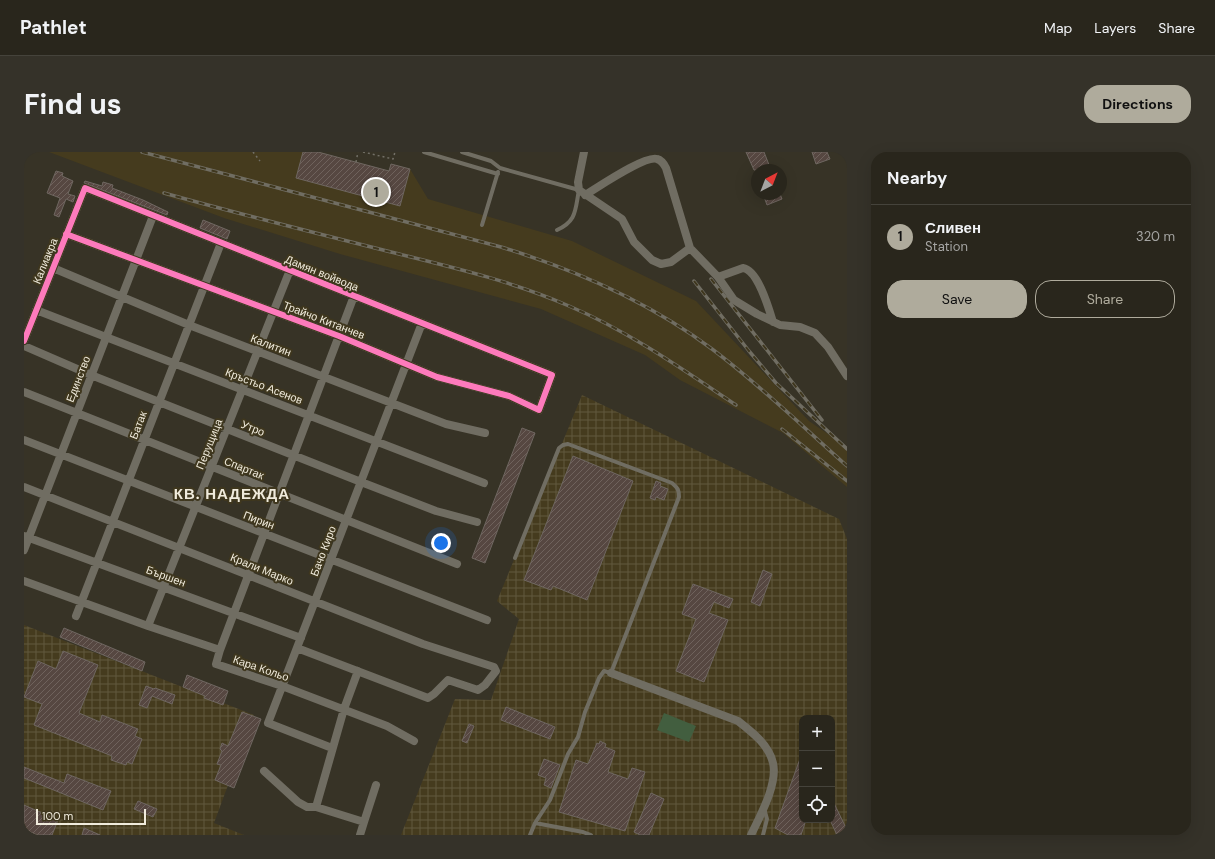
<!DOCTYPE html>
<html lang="en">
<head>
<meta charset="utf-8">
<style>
  :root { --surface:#29261c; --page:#353229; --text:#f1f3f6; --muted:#a5a5a3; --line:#45433b; --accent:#afab9c }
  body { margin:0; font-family:"DM Sans",sans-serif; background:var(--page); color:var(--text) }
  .controls { position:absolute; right:12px; bottom:12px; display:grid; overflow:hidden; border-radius:8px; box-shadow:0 4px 16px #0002 }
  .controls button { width:36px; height:36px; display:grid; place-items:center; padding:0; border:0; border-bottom:1px solid var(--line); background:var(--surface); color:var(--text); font:20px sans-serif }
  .compass { position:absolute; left:727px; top:12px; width:36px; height:36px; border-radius:50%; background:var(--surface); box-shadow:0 4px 16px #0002; rotate:42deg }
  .scale { position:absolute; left:12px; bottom:10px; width:110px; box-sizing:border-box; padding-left:4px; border:2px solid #f0ebdc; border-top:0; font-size:11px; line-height:14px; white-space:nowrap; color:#f0ebdc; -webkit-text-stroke:3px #3f371e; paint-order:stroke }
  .you { position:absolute; left:417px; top:391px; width:14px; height:14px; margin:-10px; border:3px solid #fff; border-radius:50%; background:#1a73e8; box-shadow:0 0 0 6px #1a73e833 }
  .badge { display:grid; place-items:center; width:26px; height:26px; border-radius:50%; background:var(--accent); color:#111; font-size:13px; font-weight:700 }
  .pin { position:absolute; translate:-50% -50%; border:2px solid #fff; box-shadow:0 1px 4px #0006 }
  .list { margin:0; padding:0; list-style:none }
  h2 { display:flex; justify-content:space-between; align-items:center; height:52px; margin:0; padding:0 16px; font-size:17px }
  h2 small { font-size:13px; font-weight:400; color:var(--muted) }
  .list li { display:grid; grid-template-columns:26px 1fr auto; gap:12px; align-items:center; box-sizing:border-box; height:64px; padding:0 16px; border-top:1px solid var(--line) }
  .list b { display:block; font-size:15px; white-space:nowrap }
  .list p { margin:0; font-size:13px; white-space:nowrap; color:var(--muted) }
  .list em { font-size:13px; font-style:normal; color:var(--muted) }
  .actions { display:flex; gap:8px; padding:12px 16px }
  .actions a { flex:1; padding:9px 0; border:1px solid var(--accent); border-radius:16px; text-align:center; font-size:14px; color:var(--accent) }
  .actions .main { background:var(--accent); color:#111 }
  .icon { flex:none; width:22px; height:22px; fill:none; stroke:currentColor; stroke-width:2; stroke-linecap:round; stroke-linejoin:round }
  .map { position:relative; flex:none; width:823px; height:683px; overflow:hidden; border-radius:16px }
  header { display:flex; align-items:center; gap:24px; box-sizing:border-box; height:56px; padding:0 20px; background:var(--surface); border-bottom:1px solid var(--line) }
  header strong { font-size:19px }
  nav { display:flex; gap:22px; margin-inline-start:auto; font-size:14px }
  .intro { display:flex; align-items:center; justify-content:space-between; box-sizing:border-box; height:96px; padding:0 24px }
  h1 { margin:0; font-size:28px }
  .button { padding:10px 18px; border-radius:16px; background:var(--accent); color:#111; font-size:14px; font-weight:700 }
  main { display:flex; gap:24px; padding:0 24px }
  aside { flex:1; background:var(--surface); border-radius:16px; box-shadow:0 4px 16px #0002 }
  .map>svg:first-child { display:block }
  .built { fill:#453b1e }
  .industrial { fill:url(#industrial-grid); fill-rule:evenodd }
  .garden { fill:#425e3f }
  .building { fill:url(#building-hatch); stroke:#6f6761 }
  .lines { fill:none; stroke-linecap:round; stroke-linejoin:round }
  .path { stroke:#737067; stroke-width:1.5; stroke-dasharray:2 3; stroke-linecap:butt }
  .service { stroke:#706d62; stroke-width:4 }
  .minor { stroke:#706d62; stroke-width:8 }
  .rail-casing { stroke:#706d62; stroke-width:3.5 }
  .rail { stroke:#3f371e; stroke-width:2; stroke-dasharray:6; stroke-linecap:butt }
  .cycleway-casing { stroke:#3f371e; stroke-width:8 }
  .cycleway { stroke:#fd7abc; stroke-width:6 }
  .labels { text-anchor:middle; stroke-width:4; stroke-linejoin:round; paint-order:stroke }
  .street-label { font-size:11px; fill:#f0ebdc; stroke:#3f371e }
  .district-label { font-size:15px; font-weight:bold; letter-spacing:1px; fill:#f0ebdc; stroke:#3f371e }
</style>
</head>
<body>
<header>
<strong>Pathlet</strong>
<nav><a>Map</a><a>Layers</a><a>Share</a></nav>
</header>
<div class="intro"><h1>Find us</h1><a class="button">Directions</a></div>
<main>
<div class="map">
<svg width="823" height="683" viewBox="0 0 823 683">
  <defs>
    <pattern id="industrial-grid" width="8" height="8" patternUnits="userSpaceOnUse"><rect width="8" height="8" fill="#453b1e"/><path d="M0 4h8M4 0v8" fill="none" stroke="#60583e"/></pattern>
    <pattern id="building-hatch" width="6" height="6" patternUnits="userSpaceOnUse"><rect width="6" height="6" fill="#564741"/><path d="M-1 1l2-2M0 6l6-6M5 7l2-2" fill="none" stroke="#6f625c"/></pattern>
  </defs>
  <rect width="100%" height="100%" fill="#373326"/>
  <!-- built -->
  <path class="built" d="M25,0H294L365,19L367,12L386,17L404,47L548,89L672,149L785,269L823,295V335L759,281L656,228L621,203L517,157L316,102L200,66Z"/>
  <!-- industrial -->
  <path class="industrial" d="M558,243L815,367L823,387V683H377L431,547L467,548L495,467L473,449ZM778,566H808V668H778Z
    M0,473L230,563L190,671L220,683H0Z"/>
  <!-- garden -->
  <path class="garden" d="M640,561L672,574L665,590L633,578Z"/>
  <!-- building -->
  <path class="building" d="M279,0H294L365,19L367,12L386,17L376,54L272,26Z
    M722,0H740L747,18H730Z
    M788,0H803L806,7L792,12Z
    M32,19L39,21L38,24L49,29L44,42L51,44L49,50L42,47L35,65L30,63L36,46L23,41Z
    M61,29L78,34L79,30L89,33L88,36L119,48L144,60L143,63L60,31Z
    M739,42H756L758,47L743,53Z
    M179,68L206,79L203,87L176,76Z
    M498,276L511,281L461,411L448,406Z
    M549,304L609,329L563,448L529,434L527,438L500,428Z
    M632,329L637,331L636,334L644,337L640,348L632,345L631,348L626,346Z
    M739,418L748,422L736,454L727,450Z
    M669,432L709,447L705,456L690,450L685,461L704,468L680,530L652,519L672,467L658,462Z
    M40,476L121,510L118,519L36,485Z
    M39,499L74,513L55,561L76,570L78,563L114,577L111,584L118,587L108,612L103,610L102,613L87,608L88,604L10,573L18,552L0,545L14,509L32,517Z
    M163,523L204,539L199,553L180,546L181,544L159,535Z
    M122,534L130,537L131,536L151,543L148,552L128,544L123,556L115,553Z
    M482,555L531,575L526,587L477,568Z
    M218,560L237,567L210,636L191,628L197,613L193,612L198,599L196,597L198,591L204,594Z
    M445,572L450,574L443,591L438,589Z
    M576,589L582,592L581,595L591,599L584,620L604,627L608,616L621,620L601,679L535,660L552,608L564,612L573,591L575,592Z
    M777,604L778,668H782L777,683H764L751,676Z
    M520,607L536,613L527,636L520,633L522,626L514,623Z
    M0,615L40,631L43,622L87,639L79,658L0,626Z
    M627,641L640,647L625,683H616L610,680Z
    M808,647L823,678V683H813L806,668H808Z
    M114,649L133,657L129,665L110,657Z
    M0,653L34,668L28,683H13L0,677Z
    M60,676L76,683H58Z"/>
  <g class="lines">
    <!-- path -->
    <path class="path" d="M229,0L236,9
      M339,0L369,7L371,0
      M332,10L334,0"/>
    <!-- service -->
    <path class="service" d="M400,0L474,22
      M438,0L467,9L476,16L555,38C551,58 553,69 533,78
      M458,73L474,20
      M491,406L535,296L539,293L544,292L648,331C654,336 655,338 655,345L587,521L580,519L575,526L561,560L554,585L544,602L526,648L511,671L506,683
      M511,671L559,680L567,683
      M739,683L743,667L740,656"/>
    <!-- minor -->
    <path class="minor" d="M560,0L554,30L555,38L598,67L610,90L628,108L637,112L647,110L666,96L642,16C640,12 637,8 633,7C621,3 573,36 561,43
      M666,96L694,125L710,148L733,162L756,173L776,175L791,181L804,195L823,224
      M29,116L165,173L422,272L461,281
      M694,125L719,116C734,118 745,157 749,170
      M12,158L460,331
      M0,189L61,36L528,223L515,258L485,244L413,225L315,184L42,82
      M0,194L67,223L337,330L412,359L453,370
      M0,240L433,412
      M0,288L463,468
      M0,335L399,492L470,515L472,519L461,533L454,538L424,528L410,542L404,546L273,496
      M0,384L277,486
      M0,398L129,64
      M0,429L124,474L196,498L192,512L258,534L363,574L390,589
      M52,464L197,91
      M124,474L266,118
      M196,498L330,144
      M587,521L714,569C728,580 745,593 749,611C754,632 736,664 727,683
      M308,596L244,571L398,171
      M240,619L274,650L283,655H292L320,557L334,519
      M292,655L340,670L336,683
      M340,670L352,633"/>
    <defs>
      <path id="rail" d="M118,0L477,95C552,118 625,150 688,197C736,233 779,275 823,314
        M140,41C215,62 291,81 367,100C427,115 488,129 545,154C604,179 658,217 712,253
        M687,127L798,268
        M670,129L725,199L752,231L823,297
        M758,277L823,329"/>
    </defs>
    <!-- rail casing -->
    <use href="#rail" class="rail-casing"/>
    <!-- rail -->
    <use href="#rail" class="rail"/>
    <defs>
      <path id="cycleway" d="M0,189L61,36L528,223L515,258L485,244L413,225L315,184L42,82"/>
    </defs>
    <!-- cycleway casing -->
    <use href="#cycleway" class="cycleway-casing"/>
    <!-- cycleway -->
    <use href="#cycleway" class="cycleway"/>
  </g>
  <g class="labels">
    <!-- street labels -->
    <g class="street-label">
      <text transform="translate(21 109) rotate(-68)" y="4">Калиакра</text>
      <text transform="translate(298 121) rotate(22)" y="4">Дамян войвода</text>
      <text transform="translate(300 168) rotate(21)" y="4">Трайчо Китанчев</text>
      <text transform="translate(247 193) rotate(21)" y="4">Калитин</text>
      <text transform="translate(54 227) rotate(-69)" y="4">Единство</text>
      <text transform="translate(240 234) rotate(21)" y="4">Кръстьо Асенов</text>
      <text transform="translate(114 273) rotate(-69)" y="4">Батак</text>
      <text transform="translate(229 276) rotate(22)" y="4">Утро</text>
      <text transform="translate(185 292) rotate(-68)" y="4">Перущица</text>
      <text transform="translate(220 316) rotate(22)" y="4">Спартак</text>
      <text transform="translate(235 368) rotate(21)" y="4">Пирин</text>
      <text transform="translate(299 399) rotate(-69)" y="4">Бачо Киро</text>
      <text transform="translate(238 417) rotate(22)" y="4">Крали Марко</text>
      <text transform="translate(142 424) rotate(20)" y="4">Бършен</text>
      <text transform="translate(237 516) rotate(19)" y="4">Кара Кольо</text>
    </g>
    <!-- district labels -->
    <g class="district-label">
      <text x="208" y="347">КВ. НАДЕЖДА</text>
    </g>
  </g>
</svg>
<div class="controls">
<button>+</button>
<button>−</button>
<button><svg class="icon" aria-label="locate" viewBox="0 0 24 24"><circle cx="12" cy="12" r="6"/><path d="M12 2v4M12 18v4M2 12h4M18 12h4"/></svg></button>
</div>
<svg class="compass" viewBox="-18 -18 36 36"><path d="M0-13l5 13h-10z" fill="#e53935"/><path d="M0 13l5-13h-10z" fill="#a5a5a3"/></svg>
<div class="scale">100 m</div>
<div class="you"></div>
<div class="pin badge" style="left:352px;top:40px">1</div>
</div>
<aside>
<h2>Nearby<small></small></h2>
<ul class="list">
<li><span class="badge">1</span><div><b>Сливен</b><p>Station</p></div><em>320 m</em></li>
</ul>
<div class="actions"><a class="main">Save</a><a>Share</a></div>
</aside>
</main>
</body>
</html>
